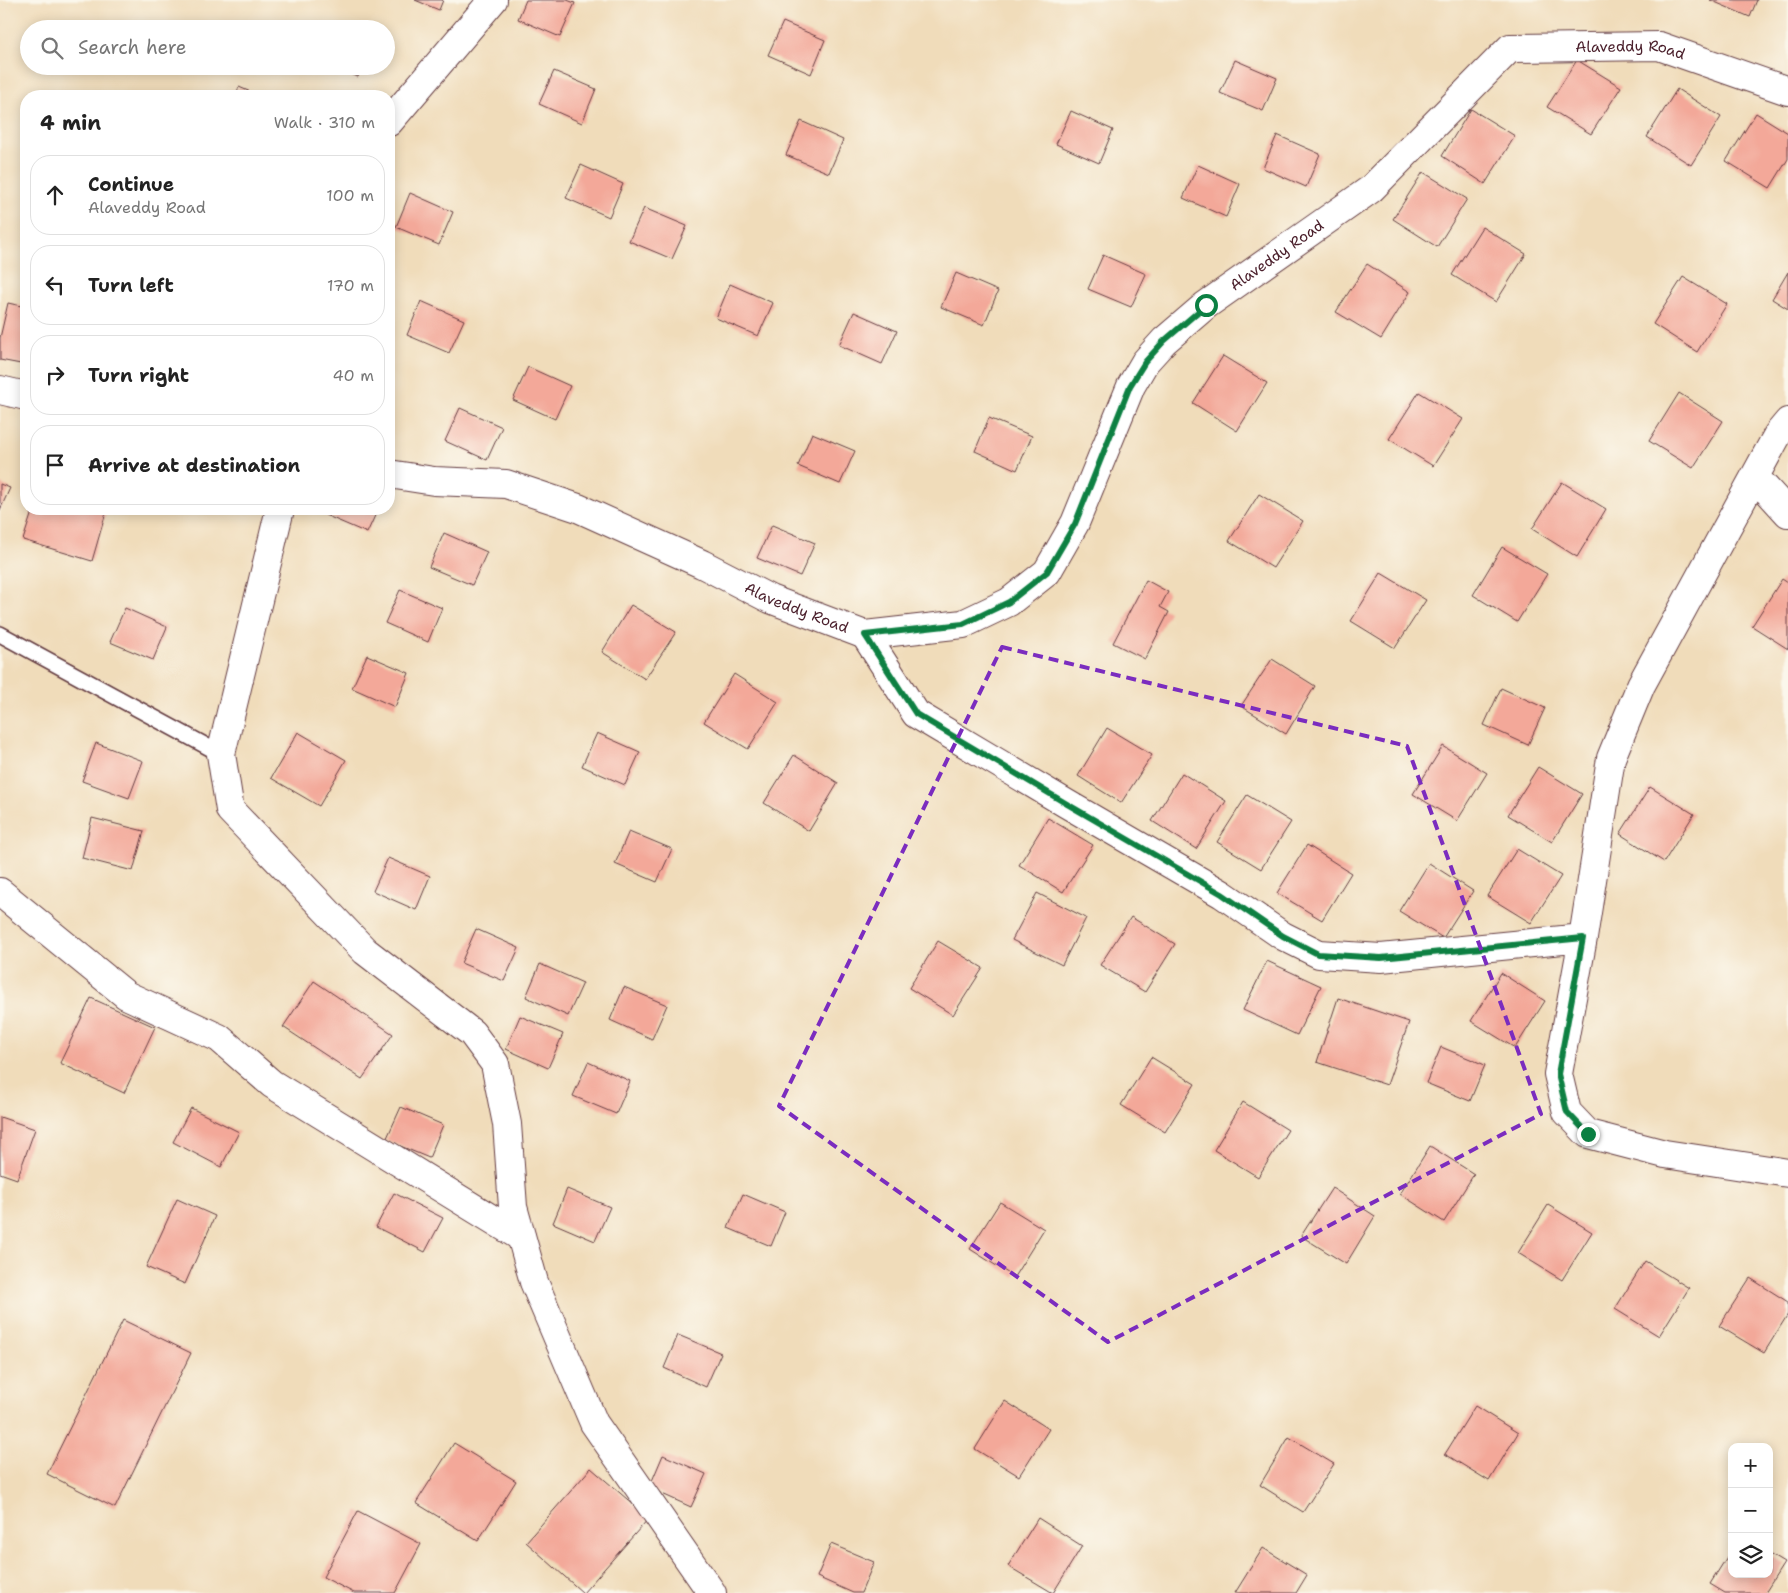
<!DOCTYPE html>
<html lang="en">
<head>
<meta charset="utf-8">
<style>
  :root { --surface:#fff; --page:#f6f6f6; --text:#222; --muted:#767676; --line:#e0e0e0 }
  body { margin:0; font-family:"Shantell Sans",sans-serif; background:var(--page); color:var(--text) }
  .controls { position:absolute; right:15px; bottom:15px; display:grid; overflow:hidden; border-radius:10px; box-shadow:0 2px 12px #0003 }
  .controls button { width:45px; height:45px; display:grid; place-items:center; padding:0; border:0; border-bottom:1px solid var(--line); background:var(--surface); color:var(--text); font:25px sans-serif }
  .stop { position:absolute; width:15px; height:15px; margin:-11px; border:4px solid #0b8043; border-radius:50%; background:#fff }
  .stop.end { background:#0b8043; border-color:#fff; box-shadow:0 1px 5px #0008 }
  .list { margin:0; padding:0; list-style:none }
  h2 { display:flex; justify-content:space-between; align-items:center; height:65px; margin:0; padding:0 20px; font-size:21px }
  h2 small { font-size:16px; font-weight:400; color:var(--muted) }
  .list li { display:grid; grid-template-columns:32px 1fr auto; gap:15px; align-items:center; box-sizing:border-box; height:80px; margin:0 10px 10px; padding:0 10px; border:1px solid var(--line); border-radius:20px }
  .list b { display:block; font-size:19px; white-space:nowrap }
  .list p { margin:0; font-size:16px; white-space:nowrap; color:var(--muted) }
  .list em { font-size:16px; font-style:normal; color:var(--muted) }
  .icon { flex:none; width:28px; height:28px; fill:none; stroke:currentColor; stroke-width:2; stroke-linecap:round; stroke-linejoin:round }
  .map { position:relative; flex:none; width:1788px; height:1593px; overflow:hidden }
  .search { position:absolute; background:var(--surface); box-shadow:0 2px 12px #0003; left:20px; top:20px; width:375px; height:55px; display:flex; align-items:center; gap:12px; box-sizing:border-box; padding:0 18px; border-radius:28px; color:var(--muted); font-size:19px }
  .panel { position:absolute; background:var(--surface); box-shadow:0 2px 12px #0003; left:20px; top:90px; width:375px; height:425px; border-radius:20px }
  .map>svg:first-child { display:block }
  .building { fill:#f3a899 }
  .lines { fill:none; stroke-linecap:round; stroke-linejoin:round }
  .service-casing { stroke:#633b40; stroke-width:18 }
  .minor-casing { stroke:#633b40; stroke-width:30 }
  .tertiary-casing { stroke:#633b40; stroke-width:30 }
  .service { stroke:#fff; stroke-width:15 }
  .minor { stroke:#fff; stroke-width:28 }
  .tertiary { stroke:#fff; stroke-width:28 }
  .route { stroke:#0b8043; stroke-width:6 }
  .marked { fill:none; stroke:#7b2cbf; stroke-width:4; stroke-dasharray:10 6; stroke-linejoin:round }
  .labels { text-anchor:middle; stroke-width:5; stroke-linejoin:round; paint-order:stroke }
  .street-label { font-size:15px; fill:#4a1f2b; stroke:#fbf7ec }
</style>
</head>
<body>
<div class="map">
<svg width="1788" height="1593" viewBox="0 0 1788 1593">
  <rect width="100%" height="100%" fill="#fbf7ec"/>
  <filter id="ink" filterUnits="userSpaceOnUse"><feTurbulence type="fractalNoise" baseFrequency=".02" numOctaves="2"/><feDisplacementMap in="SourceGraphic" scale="10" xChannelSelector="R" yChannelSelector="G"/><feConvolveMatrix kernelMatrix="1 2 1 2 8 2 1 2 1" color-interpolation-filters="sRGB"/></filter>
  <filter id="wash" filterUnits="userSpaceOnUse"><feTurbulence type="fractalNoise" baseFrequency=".0096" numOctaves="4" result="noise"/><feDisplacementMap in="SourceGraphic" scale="20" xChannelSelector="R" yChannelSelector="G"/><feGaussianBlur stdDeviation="1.12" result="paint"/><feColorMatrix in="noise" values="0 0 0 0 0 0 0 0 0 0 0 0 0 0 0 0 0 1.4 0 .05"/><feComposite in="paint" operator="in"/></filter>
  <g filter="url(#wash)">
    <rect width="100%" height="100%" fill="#f0dcba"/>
    <g id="blocks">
      <!-- building -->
      <path class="building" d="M415,0H443L439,10Z
        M526,0H567L575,3L560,37L518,19Z
        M1710,0H1757L1750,17Z
        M783,22L825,40L811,74L768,55Z
        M1235,60L1277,78L1263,111L1220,93Z
        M1577,60L1621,87L1591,134L1547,107Z
        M333,66H362L358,77Z
        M554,71L596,89L582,123L539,104Z
        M239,87L260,96H235Z
        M1677,89L1721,117L1691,165L1647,137Z
        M1471,109L1515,136L1485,184L1442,156Z
        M1071,111L1113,130L1099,163L1056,144Z
        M1756,113L1788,133V159L1770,188L1726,161Z
        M801,121L843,140L829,173L786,155Z
        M1277,135L1320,154L1306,187L1263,168Z
        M581,165L623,184L609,217L566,198Z
        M1198,165L1240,184L1226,217L1183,198Z
        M1423,172L1467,199L1437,247L1393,219Z
        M410,193L453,212L439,245L396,227Z
        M644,208L687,226L672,259L629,241Z
        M1482,227L1526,254L1496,302L1452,275Z
        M1103,255L1146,274L1131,307L1088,289Z
        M1367,264L1410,292L1381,339L1336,312Z
        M1788,272V309L1772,299Z
        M956,273L998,291L984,325L941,307Z
        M1683,277L1727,304L1697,352L1653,324Z
        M730,284L773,303L758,336L716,318Z
        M421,301L464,320L449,353L407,335Z
        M8,303L26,307V365L0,360V338Z
        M854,312L897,331L882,364L839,345Z
        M1223,356L1267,383L1237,431L1193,403Z
        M528,367L570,386L555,419L513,400Z
        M1419,392L1463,419L1433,466L1389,439Z
        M1679,393L1723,421L1693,468L1649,441Z
        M460,408L502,427L487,460L445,441Z
        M989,418L1032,436L1017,470L975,451Z
        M812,433L855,451L840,484L798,466Z
        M1562,482L1606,509L1577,557L1532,529Z
        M0,484L10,488L0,510Z
        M1259,494L1303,521L1273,568L1229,541Z
        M33,509H107L92,561L23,540Z
        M327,509H378L367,533L325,515Z
        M772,525L815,543L800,576L757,558Z
        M444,533L487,552L472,585L429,567Z
        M1502,547L1547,574L1517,622L1473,595Z
        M1381,573L1426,600L1395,648L1351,621Z
        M1782,579L1788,583V649L1752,626Z
        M1146,580L1168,592L1160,607L1169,612L1145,659L1113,643Z
        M400,590L442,608L428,642L385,623Z
        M631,605L676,632L645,679L602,652Z
        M125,608L167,627L153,660L110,642Z
        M367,655L409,673L395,707L352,688Z
        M1272,659L1315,686L1286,734L1241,706Z
        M734,674L778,702L748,749L704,722Z
        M1501,688L1545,708L1528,745L1484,725Z
        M1107,728L1152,755L1121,803L1078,776Z
        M298,732L346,760L319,806L271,778Z
        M597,733L640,752L625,785L582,766Z
        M96,743L143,761L129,798L82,781Z
        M1443,746L1487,773L1457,821L1413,794Z
        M794,755L838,783L809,831L764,803Z
        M1538,767L1582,794L1552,842L1508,815Z
        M1182,773L1226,801L1196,849L1152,821Z
        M1650,787L1694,814L1664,862L1620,834Z
        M1247,795L1291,822L1261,869L1217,842Z
        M92,818L144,831L133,871L82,858Z
        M1048,818L1093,845L1063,892L1019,865Z
        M629,831L672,849L657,882L615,864Z
        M1307,845L1351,873L1322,920L1277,893Z
        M1517,849L1561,876L1531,923L1487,896Z
        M388,858L430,876L416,910L373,891Z
        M1429,863L1473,891L1443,938L1399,911Z
        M1037,893L1086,918L1062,965L1012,940Z
        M1131,917L1175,944L1145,992L1100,965Z
        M476,929L519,948L504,981L461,963Z
        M938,941L983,968L953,1015L909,988Z
        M1267,961L1321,986L1297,1035L1243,1010Z
        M540,964L583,983L568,1016L526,997Z
        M1501,973L1545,1001L1515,1048L1471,1021Z
        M314,981L393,1034L362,1079L283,1027Z
        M624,987L667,1005L652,1039L610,1020Z
        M91,998L155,1027L124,1093L60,1063Z
        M1338,998L1409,1022L1387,1085L1317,1062Z
        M520,1016L563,1034L548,1068L506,1049Z
        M1441,1047L1485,1065L1470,1101L1426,1083Z
        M1151,1057L1195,1084L1165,1132L1121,1105Z
        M588,1062L630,1081L616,1114L573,1096Z
        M1243,1102L1288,1130L1258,1177L1214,1150Z
        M401,1107L443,1125L429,1158L386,1140Z
        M191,1108L239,1132L221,1167L173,1142Z
        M0,1117L35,1129L17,1179L0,1173Z
        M1430,1146L1474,1174L1444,1222L1400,1194Z
        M1332,1188L1375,1216L1346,1264L1301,1236Z
        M567,1189L610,1207L595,1241L553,1223Z
        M394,1193L443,1218L425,1252L376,1227Z
        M743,1194L785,1212L771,1246L728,1228Z
        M177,1199L215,1216L185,1284L146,1267Z
        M1000,1202L1044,1229L1014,1277L970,1249Z
        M1548,1205L1592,1232L1562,1280L1518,1253Z
        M1645,1261L1689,1288L1659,1336L1615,1309Z
        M1750,1278L1788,1302V1314L1764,1353L1719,1326Z
        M123,1320L191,1353L115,1508L47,1474Z
        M678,1335L721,1353L706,1387L664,1368Z
        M1005,1401L1049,1429L1019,1476L975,1449Z
        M1475,1406L1518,1433L1489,1481L1445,1454Z
        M1289,1437L1334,1464L1303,1512L1260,1485Z
        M454,1443L516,1481L478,1541L416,1503Z
        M663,1455L706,1474L691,1507L649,1488Z
        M591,1468L649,1518L583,1593L526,1542Z
        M358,1511L421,1544L395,1593H354L323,1577Z
        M1038,1518L1082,1546L1053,1593L1008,1566Z
        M831,1544L874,1562L861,1593H853L817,1577Z
        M1263,1548L1307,1575L1296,1593H1235Z
        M1732,1549V1574H1769V1554L1784,1563L1765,1593H1725L1710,1584Z"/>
    </g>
  </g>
  <g filter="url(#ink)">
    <use href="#blocks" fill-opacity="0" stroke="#633b40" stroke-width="1"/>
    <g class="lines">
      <defs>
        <path id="service" d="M0,634L221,754"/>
        <path id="minor" d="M389,122L493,0
          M1788,422L1778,434L1641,685L1611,758L1583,938L1558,1074L1567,1112L1588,1134L1665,1154L1788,1173
          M1755,477L1788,513
          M865,635L916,714L1067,804L1222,894L1283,936L1319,954L1381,958L1583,938
          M0,892L126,995L219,1038L272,1084L521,1237"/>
        <g id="tertiary">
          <path d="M0,390L26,396"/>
          <path id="s1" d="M389,474L434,481L506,484L578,508L702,564L770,599L865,635L963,624L1009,602L1047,572L1075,523L1131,386L1145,362L1164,341L1206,305L1371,189L1510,48L1659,46L1788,91"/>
          <path d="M280,509L221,754L230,810L365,951L472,1033L495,1064L507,1124L513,1207L534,1282L594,1423L712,1593"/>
        </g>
      </defs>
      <!-- service casing -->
      <use href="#service" class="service-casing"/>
      <!-- minor casing -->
      <use href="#minor" class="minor-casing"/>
      <!-- tertiary casing -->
      <use href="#tertiary" class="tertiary-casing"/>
      <!-- service -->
      <use href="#service" class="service"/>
      <!-- minor -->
      <use href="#minor" class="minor"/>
      <!-- tertiary -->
      <use href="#tertiary" class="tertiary"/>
    </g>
  </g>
  <g class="lines" filter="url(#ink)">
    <!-- route -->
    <path class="route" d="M1206,305L1164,341L1145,362L1130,386L1075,524L1047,572L1009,602L963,624L865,635L916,714L1067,804L1222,894L1283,936L1318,954L1381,958L1583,938L1558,1074L1567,1112L1588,1134"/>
  </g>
  <!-- marked area -->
  <path class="marked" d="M1002,647L1407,746L1541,1114L1108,1342L779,1106Z"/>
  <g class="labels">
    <!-- street labels -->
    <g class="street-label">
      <text dy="5" stroke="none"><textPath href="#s1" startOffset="1542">Alaveddy Road</textPath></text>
      <text dy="5" stroke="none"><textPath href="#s1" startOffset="1108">Alaveddy Road</textPath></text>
      <text dy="5" stroke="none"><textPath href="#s1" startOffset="434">Alaveddy Road</textPath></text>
    </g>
  </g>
</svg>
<div class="controls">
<button>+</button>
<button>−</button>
<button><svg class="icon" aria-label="layers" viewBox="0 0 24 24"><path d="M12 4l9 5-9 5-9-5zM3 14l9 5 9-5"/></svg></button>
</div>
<div class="stop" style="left:1206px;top:305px"></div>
<div class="stop end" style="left:1588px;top:1134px"></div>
<div class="search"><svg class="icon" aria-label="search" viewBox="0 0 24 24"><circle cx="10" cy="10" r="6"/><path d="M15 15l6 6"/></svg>Search here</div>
<section class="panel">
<h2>4 min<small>Walk · 310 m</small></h2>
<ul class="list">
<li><svg class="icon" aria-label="ahead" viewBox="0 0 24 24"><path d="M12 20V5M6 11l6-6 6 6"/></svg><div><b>Continue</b><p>Alaveddy Road</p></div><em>100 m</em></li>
<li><svg class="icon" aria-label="left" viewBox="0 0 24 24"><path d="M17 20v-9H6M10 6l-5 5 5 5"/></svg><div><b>Turn left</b></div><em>170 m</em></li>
<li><svg class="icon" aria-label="right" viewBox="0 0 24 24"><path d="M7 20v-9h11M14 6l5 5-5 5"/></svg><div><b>Turn right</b></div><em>40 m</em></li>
<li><svg class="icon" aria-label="arrive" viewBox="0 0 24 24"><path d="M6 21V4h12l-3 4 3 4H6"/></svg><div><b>Arrive at destination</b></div></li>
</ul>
</section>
</div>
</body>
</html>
